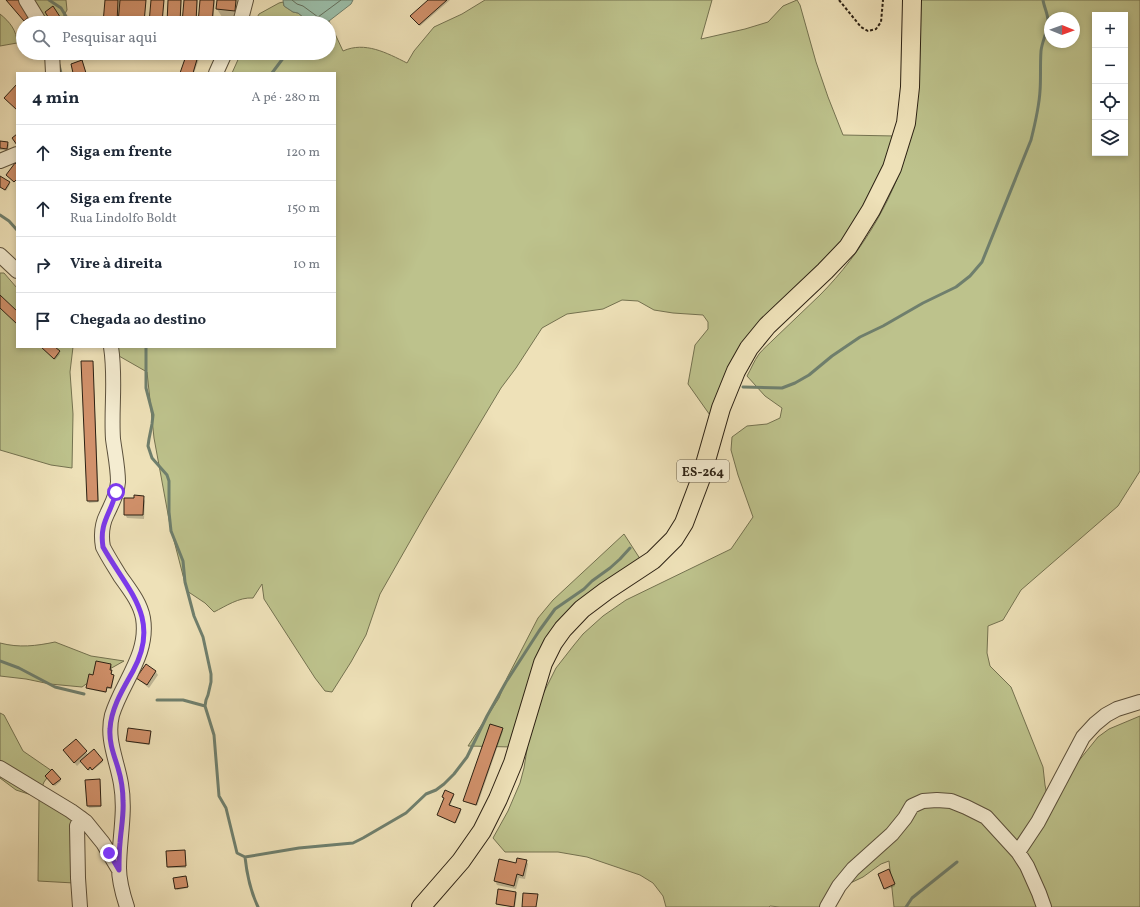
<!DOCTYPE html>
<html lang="pt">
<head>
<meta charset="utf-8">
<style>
  :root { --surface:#fff; --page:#f6f6f7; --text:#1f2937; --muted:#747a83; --line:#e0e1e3 }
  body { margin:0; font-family:Vollkorn,serif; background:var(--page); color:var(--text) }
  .controls { position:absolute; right:12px; top:12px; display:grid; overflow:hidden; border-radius:0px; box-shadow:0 2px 6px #0003 }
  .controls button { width:36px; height:36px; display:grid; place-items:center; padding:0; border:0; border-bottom:1px solid var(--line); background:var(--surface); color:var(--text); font:20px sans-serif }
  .compass { position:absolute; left:1044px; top:12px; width:36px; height:36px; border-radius:50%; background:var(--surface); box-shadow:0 2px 6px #0003; rotate:91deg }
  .stop { position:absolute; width:12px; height:12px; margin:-9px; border:3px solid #7c3aed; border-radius:50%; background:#fff }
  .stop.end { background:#7c3aed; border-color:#fff; box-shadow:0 1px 4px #0008 }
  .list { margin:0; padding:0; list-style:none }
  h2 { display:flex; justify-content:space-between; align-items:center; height:52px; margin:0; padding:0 16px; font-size:17px }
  h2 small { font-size:13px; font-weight:400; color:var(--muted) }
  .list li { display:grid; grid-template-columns:26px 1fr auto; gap:12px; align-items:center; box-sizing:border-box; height:56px; padding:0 16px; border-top:1px solid var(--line) }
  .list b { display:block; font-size:15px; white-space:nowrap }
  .list p { margin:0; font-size:13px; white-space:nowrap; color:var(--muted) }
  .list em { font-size:13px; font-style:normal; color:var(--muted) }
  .icon { flex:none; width:22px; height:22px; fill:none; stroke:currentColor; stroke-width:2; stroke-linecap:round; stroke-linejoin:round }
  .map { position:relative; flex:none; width:1140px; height:907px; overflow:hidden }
  .search { position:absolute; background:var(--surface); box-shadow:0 2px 6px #0003; left:16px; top:16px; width:320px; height:44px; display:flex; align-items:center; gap:10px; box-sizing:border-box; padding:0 14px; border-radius:22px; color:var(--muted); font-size:15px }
  .panel { position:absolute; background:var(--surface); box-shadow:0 2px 6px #0003; left:16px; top:72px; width:320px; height:276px; border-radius:0px }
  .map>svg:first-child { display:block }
  .green { fill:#bdc28c; stroke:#747250; fill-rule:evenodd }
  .water { fill:#9bbea9; stroke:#6f7f6d }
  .shadow { fill:#0003 }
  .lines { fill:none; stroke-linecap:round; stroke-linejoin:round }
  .shore { stroke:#64705e; stroke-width:1 }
  .stream { stroke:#6f7f6d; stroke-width:3 }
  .building { fill:#d1916b; stroke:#2c2113 }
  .minor-casing { stroke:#5c513c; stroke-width:16 }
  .major-casing { stroke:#2c2113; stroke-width:20 }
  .path { stroke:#2c2113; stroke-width:2; stroke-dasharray:3 2; stroke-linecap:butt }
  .minor { stroke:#f4ecd1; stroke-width:14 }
  .major { stroke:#eee1b8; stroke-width:18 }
  .route { stroke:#7c3aed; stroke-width:5 }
  .labels { text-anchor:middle; stroke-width:3; stroke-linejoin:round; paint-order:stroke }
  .shield { fill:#f4ecd1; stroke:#685e4c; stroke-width:1 }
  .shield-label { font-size:13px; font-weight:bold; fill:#2c2113 }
</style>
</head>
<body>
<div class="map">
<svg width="1140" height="907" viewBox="0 0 1140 907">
  <rect width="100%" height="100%" fill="#eee1b8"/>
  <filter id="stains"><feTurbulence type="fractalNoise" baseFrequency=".005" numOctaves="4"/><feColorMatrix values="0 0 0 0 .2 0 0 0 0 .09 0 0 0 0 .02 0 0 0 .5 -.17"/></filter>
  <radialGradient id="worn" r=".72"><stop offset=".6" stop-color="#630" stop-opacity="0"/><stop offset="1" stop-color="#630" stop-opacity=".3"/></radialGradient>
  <!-- green -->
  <path class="green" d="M11,0H66L67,10L62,19L39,20Z
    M485,0H712L701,39L745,29L768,22L783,6L797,0L800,5L816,62L828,97L843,135L895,136L894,143L856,226L783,309L712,418L688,384L695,345L708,329V322L703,315L673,313L654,310L638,301L622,300L603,309L567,314L542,328L516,368L501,388L425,515L380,594L366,635L351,662L332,692L325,691L315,678L264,599L262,584L253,598C239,597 226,606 214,612L205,603L187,591L170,525L154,438L147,372L112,352L110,347H335V73H232L241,53H329V23H320L329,21L343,51C365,41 387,53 407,63L414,51L434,27L462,14Z
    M913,0H1140V471L1118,506L1021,590L1003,620L988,626L987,653L990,666L1011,687L1043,767L1045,785L1049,805L1077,763L1098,737L1109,729L1140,716V907H894L889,861L881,864L863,877L840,888L829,907H780L770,906L769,907H666L663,896L653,883L640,875L587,857L558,852H505L493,838L508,811L520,783L524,768L529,737L543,694L556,668L574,645L583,634L603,616L626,600L731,549L753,517L738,475L731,450L732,437L747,426L767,424L780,418L782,408L765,396L747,376C751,369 754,361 759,354C763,349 769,344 774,339C789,324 805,310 820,295C862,253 898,193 911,135ZM1095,15H1125V153H1095ZM1050,18H1074V42H1050Z
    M283,2L284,6L293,12L298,13L308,21L320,23H254L259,14L279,3Z
    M0,14C10,22 17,31 17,43L0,46Z
    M0,273H4L17,288V347H73L70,372L73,414L72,468L51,465L0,450Z
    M624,534L646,568L562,635L512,747L468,746L499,698L507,678L538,618L553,600Z
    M55,642L91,656L124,661L99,675L82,687L50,684L26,679L0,676V643C19,648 36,646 55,642Z
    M0,713L4,715L23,751L52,771L44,782L38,797L16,790L0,778Z
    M39,799L73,819L74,883L38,881Z"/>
  <!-- water -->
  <path class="water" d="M283,0H353L351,4L329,21L320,23L308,21L298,13L293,12L284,6Z"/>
  <!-- shadow -->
  <path class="shadow" d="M106,0H146L144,23H104Z
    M152,0H164L162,23H150Z
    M169,0H182L180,23H168Z
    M185,0H198L196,23H183Z
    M201,0H215L213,23H199Z
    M218,0H241L239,19L222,17L217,9Z
    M429,0H450L420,26L412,17Z
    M130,53H142V55L131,54Z
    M166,53H178V55Z
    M187,54L198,57L199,59L194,73H181Z
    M0,142L8,143L9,145L8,150H0Z
    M0,177L10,184L6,191L0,187Z
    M42,347H54L60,354L55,360Z
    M92,362L93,364L99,502L89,503L88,501Z
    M143,497L145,501L144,519L127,518L125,514L135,499Z
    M111,665L112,666L111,671L112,673V675L114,677L112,689H107L106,693L88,689V688Z
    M146,665L156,672L158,675L149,688L140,681L138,678Z
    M502,729L503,731L477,806L465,802L464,800Z
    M151,732V734L150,745L128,742L127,740Z
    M86,752L88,755L102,760L103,762L93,770L92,768L89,771L81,762L77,766L67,754Z
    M47,778L60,780L61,781L55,786Z
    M99,780L101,807L89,808L88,806Z
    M453,795L454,796L450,806L460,810L461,812L456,823L439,816V815L445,799L443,797Z
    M185,853L186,868H168V867Z
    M526,861L528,864L525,879L519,878L516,889L497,885L495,881L517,864Z
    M890,872L895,886L886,890L885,889Z
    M186,877L188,888L177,890L174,879Z
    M516,892L517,894L515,907L498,905L497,904Z"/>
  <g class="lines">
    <!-- shore -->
    <path class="shore" d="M292,0L297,4L303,6L318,17L341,0"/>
    <!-- stream -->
    <path class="stream" d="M49,0L61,8L70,23
      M59,65L61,73
      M272,73L287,53
      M0,215L9,221L17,230
      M146,347V388L153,415L152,424L149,439L148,446L152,458L167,475L169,481V512L171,531L183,561L185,582L194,616L203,637L211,674V682L208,695L206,700L205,706L214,735L219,796L226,808L237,853L245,857L299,848L353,843L363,838L406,813L426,794L436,790L444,784L454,774L467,757L487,716L506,682L539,631L555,609L584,589L592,581L610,568L620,559L630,548
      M743,387L782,388L795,383L809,375L832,356L860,337L883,326L923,303L956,287L970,276L982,262L1031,140C1035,124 1039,108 1040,91C1041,78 1040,65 1041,51C1042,41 1048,31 1048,21C1048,14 1044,7 1043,0
      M0,661L19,668L55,687L84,694
      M157,700H183L205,706
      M245,857C247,876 250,890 258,907
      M906,907L912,898L957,862"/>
  </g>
  <!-- building -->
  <path class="building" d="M6,0H19L31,15L24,21Z
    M105,0H118L117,23H103Z
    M120,0H146L144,23H118Z
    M151,0H164L162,23H149Z
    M168,0H181L180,23H167Z
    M184,0H197L196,23H182Z
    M200,0H214L212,23H198Z
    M217,0H236L235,11L216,9Z
    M428,0H447L419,25L410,16Z
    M53,6L64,23H52L45,12Z
    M187,53L198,56L193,73H180Z
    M82,60L86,73H73L71,64Z
    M17,84V110L4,98Z
    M17,134V145L12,138Z
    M0,141L8,142L7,149L0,148Z
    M15,163L17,165V179L14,182L6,175Z
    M0,176L10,182L5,190L0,187Z
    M0,295L17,311V324L0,308Z
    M41,347H55L60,351L54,359Z
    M81,361H93L98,501H87Z
    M134,495L144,496L143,515H124V498H134Z
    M96,661L111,664L110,670H112L111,674L114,675L111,688L107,687L106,692L86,688L89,674L93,675Z
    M146,664L156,671L147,685L136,678Z
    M490,724L503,728L476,805L463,801Z
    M128,728L151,731L149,744L126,741Z
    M76,739L87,751L74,763L63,750Z
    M94,749L103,760L92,770L90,767L88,770L80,761Z
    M52,769L61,779L53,785L45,776Z
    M100,779L101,806H87L85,780Z
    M445,790L454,794L449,805L461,809L455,823L437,815L444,798L442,797Z
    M185,850L186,866L167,867L166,851Z
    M517,858L527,860L523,876L517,874L514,886L494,881L499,859L516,863Z
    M889,869L895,884L884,889L878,874Z
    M186,876L188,887L175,889L173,878Z
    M498,889L516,892L514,907L496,904Z
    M523,893L538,894L536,907H522Z"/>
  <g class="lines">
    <defs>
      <path id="minor" d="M26,0L40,23
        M240,23L246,0
        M52,53L53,73
        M216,73L225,53
        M0,161L17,154
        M0,255L17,271
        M111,347C116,378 111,409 113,439C115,454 118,468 118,482C117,495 112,503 107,514C102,524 101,536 103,547C108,557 114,566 120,576C129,589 140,602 143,618C149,655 122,682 112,715C106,739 117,760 121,784C126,812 119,840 119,868C119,881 123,895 127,907
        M0,768L71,811L86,822L103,843L119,870
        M1018,852L1038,822L1083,737L1095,724L1106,715L1117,709L1140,702
        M80,907L78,878L77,826L81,818
        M827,907L839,886L853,869L892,834L905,818L912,806L923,801L937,800L951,801L966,807L986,817L1018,852L1027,866L1039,893L1044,907"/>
      <path id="major" d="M421,907L461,861L482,831L498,799L513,763L543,663L553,643L563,629L582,609L606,591L653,560L674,539L684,523L701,478L721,408L736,371L749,348L767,326L825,271L848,247L871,210L892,168L906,123L910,87L912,0"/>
    </defs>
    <!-- minor casing -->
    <use href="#minor" class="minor-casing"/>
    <!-- major casing -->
    <use href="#major" class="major-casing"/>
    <!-- path -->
    <path class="path" d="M839,0L861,27L868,31L876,29L881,22L883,0"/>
    <!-- minor -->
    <use href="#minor" class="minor"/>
    <!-- major -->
    <use href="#major" class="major"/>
  </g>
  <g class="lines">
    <!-- route -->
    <path class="route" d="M109,853L119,870C119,861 119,852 120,843C121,829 124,814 123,801C123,790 121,778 118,768C114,755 109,743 110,729C111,708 123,689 133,671C162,618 127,590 103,547C99,522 111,514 116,492"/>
  </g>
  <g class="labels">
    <!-- shield labels -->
    <rect class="shield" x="677" y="460" width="52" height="22" rx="3"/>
    <g class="shield-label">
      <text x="703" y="476">ES-264</text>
    </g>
  </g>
  <rect width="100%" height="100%" filter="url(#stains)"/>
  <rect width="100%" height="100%" fill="url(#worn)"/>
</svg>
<div class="controls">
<button>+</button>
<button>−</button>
<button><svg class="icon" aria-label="locate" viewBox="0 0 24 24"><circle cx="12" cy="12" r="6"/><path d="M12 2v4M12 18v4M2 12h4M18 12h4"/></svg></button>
<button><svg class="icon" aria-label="layers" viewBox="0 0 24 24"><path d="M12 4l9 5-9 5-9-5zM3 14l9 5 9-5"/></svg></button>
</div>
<svg class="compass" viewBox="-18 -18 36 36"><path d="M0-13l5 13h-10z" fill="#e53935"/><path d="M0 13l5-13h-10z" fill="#747a83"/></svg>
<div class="stop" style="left:116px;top:492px"></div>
<div class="stop end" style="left:109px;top:853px"></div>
<div class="search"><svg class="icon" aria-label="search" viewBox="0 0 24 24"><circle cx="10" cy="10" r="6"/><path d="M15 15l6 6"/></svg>Pesquisar aqui</div>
<section class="panel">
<h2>4 min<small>A pé · 280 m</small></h2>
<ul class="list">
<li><svg class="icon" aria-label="ahead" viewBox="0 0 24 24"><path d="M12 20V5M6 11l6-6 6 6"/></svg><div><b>Siga em frente</b></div><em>120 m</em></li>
<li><svg class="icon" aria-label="ahead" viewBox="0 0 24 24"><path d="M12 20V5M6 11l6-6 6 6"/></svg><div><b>Siga em frente</b><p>Rua Lindolfo Boldt</p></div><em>150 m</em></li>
<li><svg class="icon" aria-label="right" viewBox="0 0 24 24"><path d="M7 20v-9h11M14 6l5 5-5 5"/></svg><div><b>Vire à direita</b></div><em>10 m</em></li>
<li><svg class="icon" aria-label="arrive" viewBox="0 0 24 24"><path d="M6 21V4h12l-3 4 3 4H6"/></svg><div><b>Chegada ao destino</b></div></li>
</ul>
</section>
</div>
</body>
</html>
